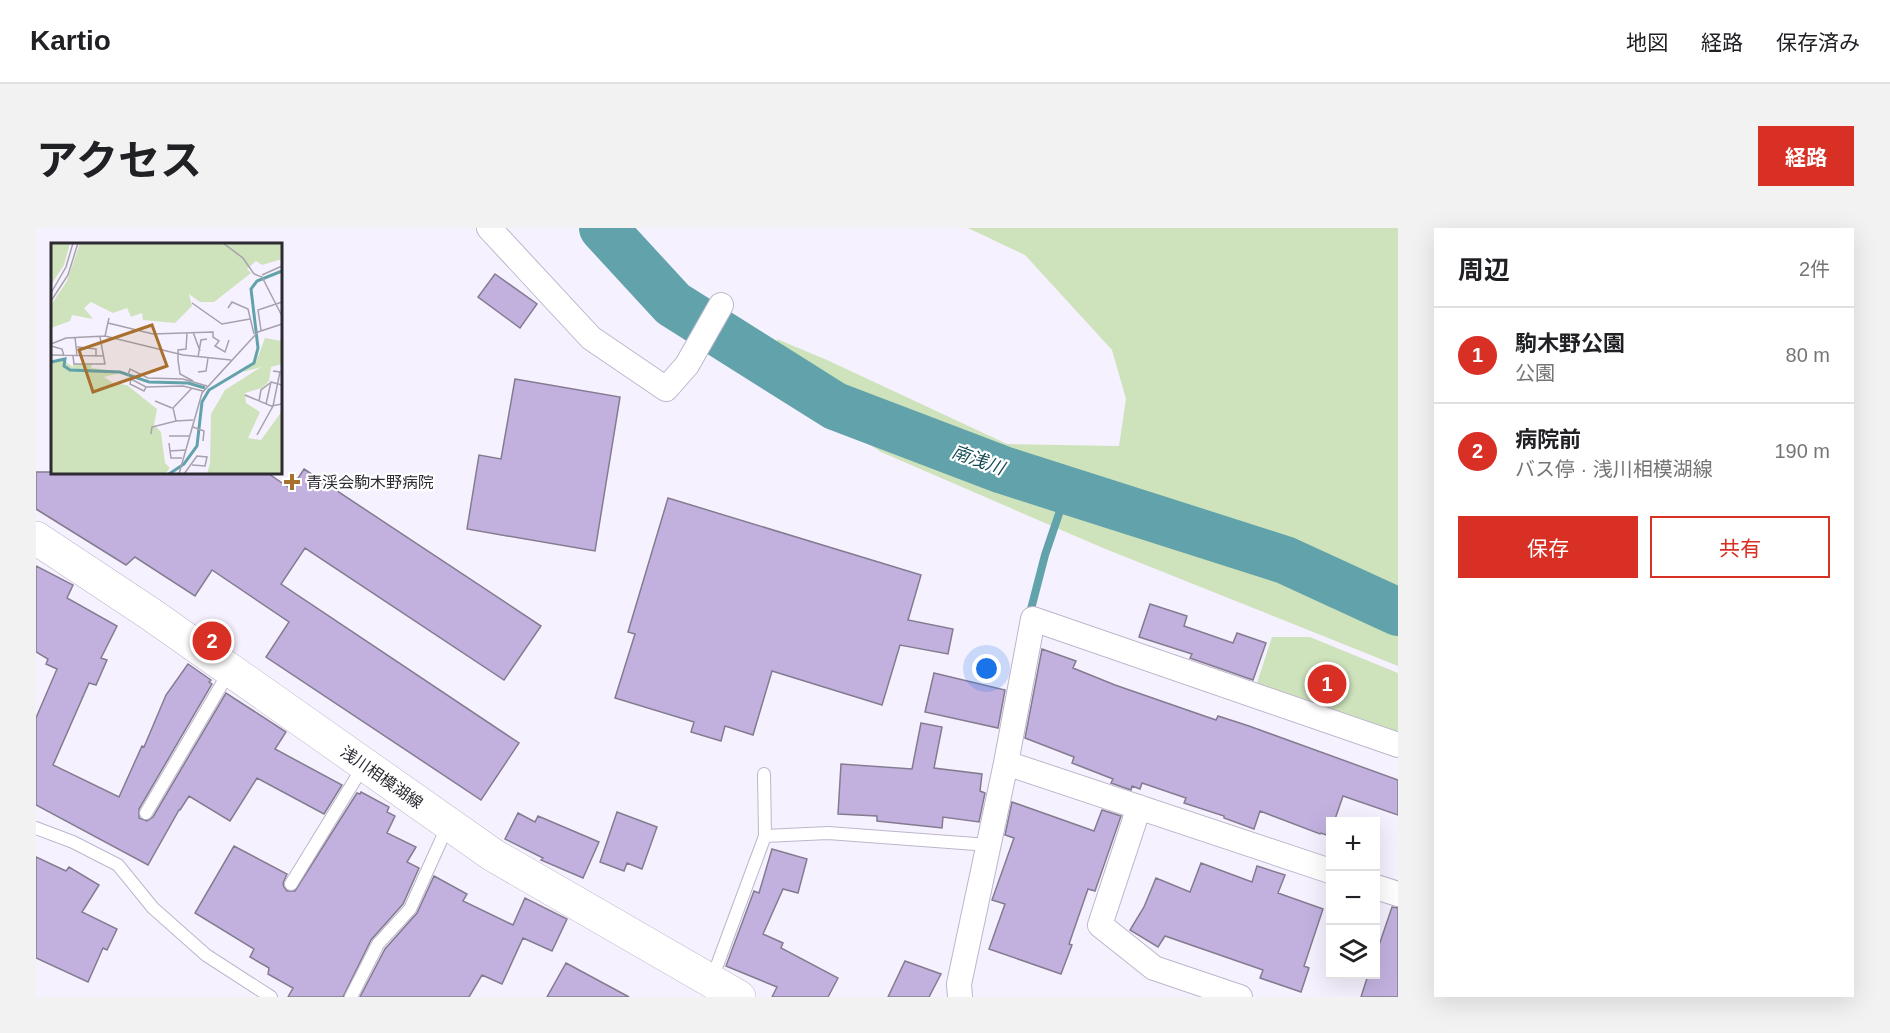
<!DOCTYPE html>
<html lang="ja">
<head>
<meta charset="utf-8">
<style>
  :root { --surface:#fff; --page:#f2f2f2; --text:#202124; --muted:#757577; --line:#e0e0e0; --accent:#d93025 }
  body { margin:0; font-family:Arial,"Noto Sans JP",sans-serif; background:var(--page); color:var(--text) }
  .controls { position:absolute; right:18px; bottom:18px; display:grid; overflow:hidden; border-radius:0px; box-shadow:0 6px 24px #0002 }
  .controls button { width:54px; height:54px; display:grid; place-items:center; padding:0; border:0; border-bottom:2px solid var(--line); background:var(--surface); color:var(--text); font:30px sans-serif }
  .you { position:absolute; left:951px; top:441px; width:21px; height:21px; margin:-15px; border:4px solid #fff; border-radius:50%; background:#1a73e8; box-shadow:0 0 0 9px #1a73e833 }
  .badge { display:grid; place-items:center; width:39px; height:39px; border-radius:50%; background:var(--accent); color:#fff; font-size:20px; font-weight:700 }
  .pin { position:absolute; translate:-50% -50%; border:3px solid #fff; box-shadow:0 2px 6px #0006 }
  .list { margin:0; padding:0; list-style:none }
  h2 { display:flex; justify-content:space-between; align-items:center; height:78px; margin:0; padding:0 24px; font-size:26px }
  h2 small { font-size:20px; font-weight:400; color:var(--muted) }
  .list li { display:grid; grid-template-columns:39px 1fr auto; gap:18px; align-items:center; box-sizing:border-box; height:96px; padding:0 24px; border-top:2px solid var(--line) }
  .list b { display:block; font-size:22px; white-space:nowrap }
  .list p { margin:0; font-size:20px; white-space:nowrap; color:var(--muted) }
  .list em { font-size:20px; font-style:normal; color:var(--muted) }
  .actions { display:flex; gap:12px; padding:18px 24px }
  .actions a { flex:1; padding:14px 0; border:2px solid var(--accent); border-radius:0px; text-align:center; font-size:21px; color:var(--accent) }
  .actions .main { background:var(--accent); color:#fff }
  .icon { flex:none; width:33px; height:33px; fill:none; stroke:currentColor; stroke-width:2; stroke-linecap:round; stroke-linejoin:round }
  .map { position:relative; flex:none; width:1362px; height:769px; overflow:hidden; border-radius:0px }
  header { display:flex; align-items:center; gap:36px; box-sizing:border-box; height:84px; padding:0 30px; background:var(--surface); border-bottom:2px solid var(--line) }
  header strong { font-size:28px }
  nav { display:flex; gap:33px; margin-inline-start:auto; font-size:21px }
  .intro { display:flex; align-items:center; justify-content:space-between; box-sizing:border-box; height:144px; padding:0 36px }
  h1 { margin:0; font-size:42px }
  .button { padding:15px 27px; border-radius:0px; background:var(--accent); color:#fff; font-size:21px; font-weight:700 }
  main { display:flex; gap:36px; padding:0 36px }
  aside { flex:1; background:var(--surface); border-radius:0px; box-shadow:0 6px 24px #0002 }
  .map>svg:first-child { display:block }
  .green { fill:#cee3bc }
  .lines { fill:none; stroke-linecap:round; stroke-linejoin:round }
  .stream { stroke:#62a2ab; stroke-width:8 }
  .river { stroke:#62a2ab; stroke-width:48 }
  .building { fill:#c2b1df; stroke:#837c90; stroke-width:1.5 }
  .service-casing { stroke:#bdb6cb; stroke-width:14 }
  .minor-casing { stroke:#bdb6cb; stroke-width:26 }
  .secondary-casing { stroke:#bdb6cb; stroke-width:34 }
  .service { stroke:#fff; stroke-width:12 }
  .minor { stroke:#fff; stroke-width:24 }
  .secondary { stroke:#fff; stroke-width:33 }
  .poi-dot { fill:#a86f2d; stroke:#fff; stroke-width:2 }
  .labels { text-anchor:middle; stroke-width:4.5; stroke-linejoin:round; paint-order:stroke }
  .poi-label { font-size:16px; fill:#2d2a32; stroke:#fff; text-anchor:start }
  .street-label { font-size:16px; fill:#2d2a32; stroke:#fff }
  .water-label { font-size:18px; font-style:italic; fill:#134d54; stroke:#fff }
  .inset-river { fill:none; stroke:#62a2ab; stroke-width:3 }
  .inset-road { fill:none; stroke:#a6a1ac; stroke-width:1.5 }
  .view { fill:#a86f2d; fill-opacity:0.15; stroke:#a86f2d; stroke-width:3 }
  .inset-edge { fill:none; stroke:#2d2a32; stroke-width:3 }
</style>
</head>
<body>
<header>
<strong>Kartio</strong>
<nav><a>地図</a><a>経路</a><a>保存済み</a></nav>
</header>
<div class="intro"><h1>アクセス</h1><a class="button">経路</a></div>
<main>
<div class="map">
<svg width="1362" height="769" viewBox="0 0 1362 769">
  <rect width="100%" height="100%" fill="#f6f1fe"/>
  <!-- green -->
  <path class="green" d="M932,0H1362V438L1067,320L845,224L745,159L741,111L791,132L971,216L1083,218L1090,171L1076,122L989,27Z
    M1236,409H1274L1362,445V517L1217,467Z"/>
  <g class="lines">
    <!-- stream -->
    <path class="stream" d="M995,381L1009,327L1031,262"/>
    <!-- river -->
    <path class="river" d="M567,0L637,76L799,178L967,242L1249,332L1362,384"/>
  </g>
  <!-- building -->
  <path class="building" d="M459,46L501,76L484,100L442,69Z
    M479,151L584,169L559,323L431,301L443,227L465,231Z
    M268,241L505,398L468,452L269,320L245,356L483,515L445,572L230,429L253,394L176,342L159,368L99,329L90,337L0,281V244H230L255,261Z
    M632,270L885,347L872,392L917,401L912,426L864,417L846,477L736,443L717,507L689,498L685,513L655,504L658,494L579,470L599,406L592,404Z
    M0,338L37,357L31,370L81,398L65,430L71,432L60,457L53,455L17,537L83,569L106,518L108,519L130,467L152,436L175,452L173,454L176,456L103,581V590L111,593L117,589L190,465L250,504L239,521L306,557L288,586L221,550L194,593L153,568L144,582H143L112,637L0,577V490L21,441L10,436L12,431L0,424Z
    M1114,376L1151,388L1148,398L1197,415L1201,405L1230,415L1217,452L1154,430L1156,426L1103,409Z
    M1006,421L1040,433L1037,440L1079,457L1180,492L1182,488L1213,498L1362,552V587L1307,568L1298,594H1294L1293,608L1285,605L1284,606L1224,583L1218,601L1188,590V588L1148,575L1150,570L1106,555L1104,561L1096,558L1095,562L1075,555L1077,551L1036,535L1038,529L989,510Z
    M898,445L969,462L962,500L889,484Z
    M885,495L906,499L898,540L946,546L944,563L949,565L943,594L907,589L906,600L841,593V588L802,586L805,536L876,541Z
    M325,564L353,579L351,584L359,588L351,605L380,619L371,634L383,640L367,676L335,712L307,769H252L257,760L232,746L233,740L214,729L218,721L159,685L198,618L251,646L247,655L248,659L251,663H259L321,565L324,566Z
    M976,574L1058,603L1066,582L1085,588L1059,663L1052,661L1033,716L1036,717L1025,746L953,721L969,676L956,672L978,610L969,607Z
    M581,584L621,599L606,641L591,635L588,643L564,634Z
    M482,585L499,594L502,588L563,614L547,650L505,632L507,630L469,611Z
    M736,621L771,631L762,665L747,661L727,706L747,715L745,720L802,750L792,769H736L741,759L690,738L718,663L723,665Z
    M0,629L30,643L33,639L63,657L46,684L81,701L71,722L67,720L52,754L0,730Z
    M1165,635L1216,654L1221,638L1249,647L1242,665L1287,681L1268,738L1273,740L1265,764L1224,750L1227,742L1129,708L1122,719L1094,702L1108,679L1120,650L1154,664Z
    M398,648L431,666L427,673L477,697L489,670L531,691L516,723L487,710L466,756L446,747L433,769H324L349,721L381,685Z
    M1356,679L1362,680V769H1325L1332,747H1340V726Z
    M869,733L905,746L893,769H852Z
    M530,735L593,769H511Z"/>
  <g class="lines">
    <defs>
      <path id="service" d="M110,585L193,444
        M0,600L37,614L82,637L117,680L170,727L235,769
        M729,608L792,605L953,617
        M255,656L328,537
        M676,751L729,608L728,546
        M315,769L342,716L374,681L412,597"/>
      <path id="minor" d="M453,0L555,110L630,161L651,137L685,77
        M970,535L1294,643
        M1103,579L1064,697L1118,740L1204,769
        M1340,659L1362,666
        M924,769L923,756L970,535L997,391L1362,517"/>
      <path id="secondary" d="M0,310L116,387L457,627L703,769"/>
    </defs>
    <!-- service casing -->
    <use href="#service" class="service-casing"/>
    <!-- minor casing -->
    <use href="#minor" class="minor-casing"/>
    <!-- secondary casing -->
    <use href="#secondary" class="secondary-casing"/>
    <!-- service -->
    <use href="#service" class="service"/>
    <!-- minor -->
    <use href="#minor" class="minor"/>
    <!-- secondary -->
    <use href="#secondary" class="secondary"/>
  </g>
  <!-- markers -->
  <path class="poi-dot" d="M253 245h6v6h6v6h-6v6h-6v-6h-6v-6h6z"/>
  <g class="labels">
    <!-- poi labels -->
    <g class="poi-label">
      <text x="270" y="260">青渓会駒木野病院</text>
    </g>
    <!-- street labels -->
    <g class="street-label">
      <text transform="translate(346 549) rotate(35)" y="6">浅川相模湖線</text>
    </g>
    <!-- water labels -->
    <g class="water-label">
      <text transform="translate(942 232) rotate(20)" y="6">南浅川</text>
    </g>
  </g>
  <!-- overview -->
  <g transform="translate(15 15)">
    <rect width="231" height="231" fill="#f6f1fe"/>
    <path d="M0,0H19L13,22L0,42ZM29,0H231V16L211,22L205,18L196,26L200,30L163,59H149L138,51L141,63L124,80L92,77L91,70L80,74L76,65L62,70L40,59L33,65L42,76L21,72L19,78L0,85V62L16,38ZM214,95L231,98V121L220,124L218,138L211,145L194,150L195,160L209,169L197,195L210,197L231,168V231H156L159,220L160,171L174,147L210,124L192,129L205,119ZM12,117L22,124V121H41L40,125L72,129L53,134L62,140L76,142L106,166L103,182L110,189L114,220L119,225L114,231H0V120Z" fill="#cee3bc"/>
    <path class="inset-river" d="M0,119L14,116L13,123L19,127L69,129L98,139L137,140L154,145M118,231L133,221L146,203L151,159L158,147L203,120L207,105L200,46L206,38L231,28"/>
    <path class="inset-road" d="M172,0L192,15L203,31L211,34L231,73M211,32L231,23M0,50L15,24L22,0M0,58L17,32L27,0M141,60L171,81L199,76M177,65L181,59L197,66L203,91M57,80L102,91L162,89V94L168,98L164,103L174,109L178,97M210,87L207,67L231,59M142,89L149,108M136,90L135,106L127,107V117L129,131L142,138M54,93L58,75M24,94L26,113M0,101L15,95L54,93L132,112L180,117M0,103L11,106L13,113M26,104L45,106V113M0,112L53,113M22,113L23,121H54L49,94M147,114L150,97L156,96M147,129L155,128L157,115M77,132L79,126L97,135L132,136L156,143M80,136L95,144L132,143L152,148M80,136L79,141L93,148L95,144M141,145L122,165L125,178L142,177M194,152L220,163L231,161M104,158L121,165M208,158L210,147L219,140M215,161L220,139L231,142M142,184L153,188L152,198M100,191L101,184L125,178M206,192L222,163L229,129L222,128M118,193H139M118,200L119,208L134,207M119,208L120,215H131M128,231L151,150L207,89L231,81M133,231L146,213L156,214L154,223L141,222"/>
    <path class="view" d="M101,82L116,123L42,149L28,107Z"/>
    <rect width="231" height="231" class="inset-edge"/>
  </g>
</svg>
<div class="controls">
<button>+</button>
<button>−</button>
<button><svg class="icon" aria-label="layers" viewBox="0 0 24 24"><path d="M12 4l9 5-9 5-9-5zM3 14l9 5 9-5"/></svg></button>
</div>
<div class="you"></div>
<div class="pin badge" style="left:1291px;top:456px">1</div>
<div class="pin badge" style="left:176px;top:413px">2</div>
</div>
<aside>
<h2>周辺<small>2件</small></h2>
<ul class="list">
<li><span class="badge">1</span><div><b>駒木野公園</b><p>公園</p></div><em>80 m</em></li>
<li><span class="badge">2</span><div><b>病院前</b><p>バス停 · 浅川相模湖線</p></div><em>190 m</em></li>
</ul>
<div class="actions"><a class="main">保存</a><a>共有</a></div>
</aside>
</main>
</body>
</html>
